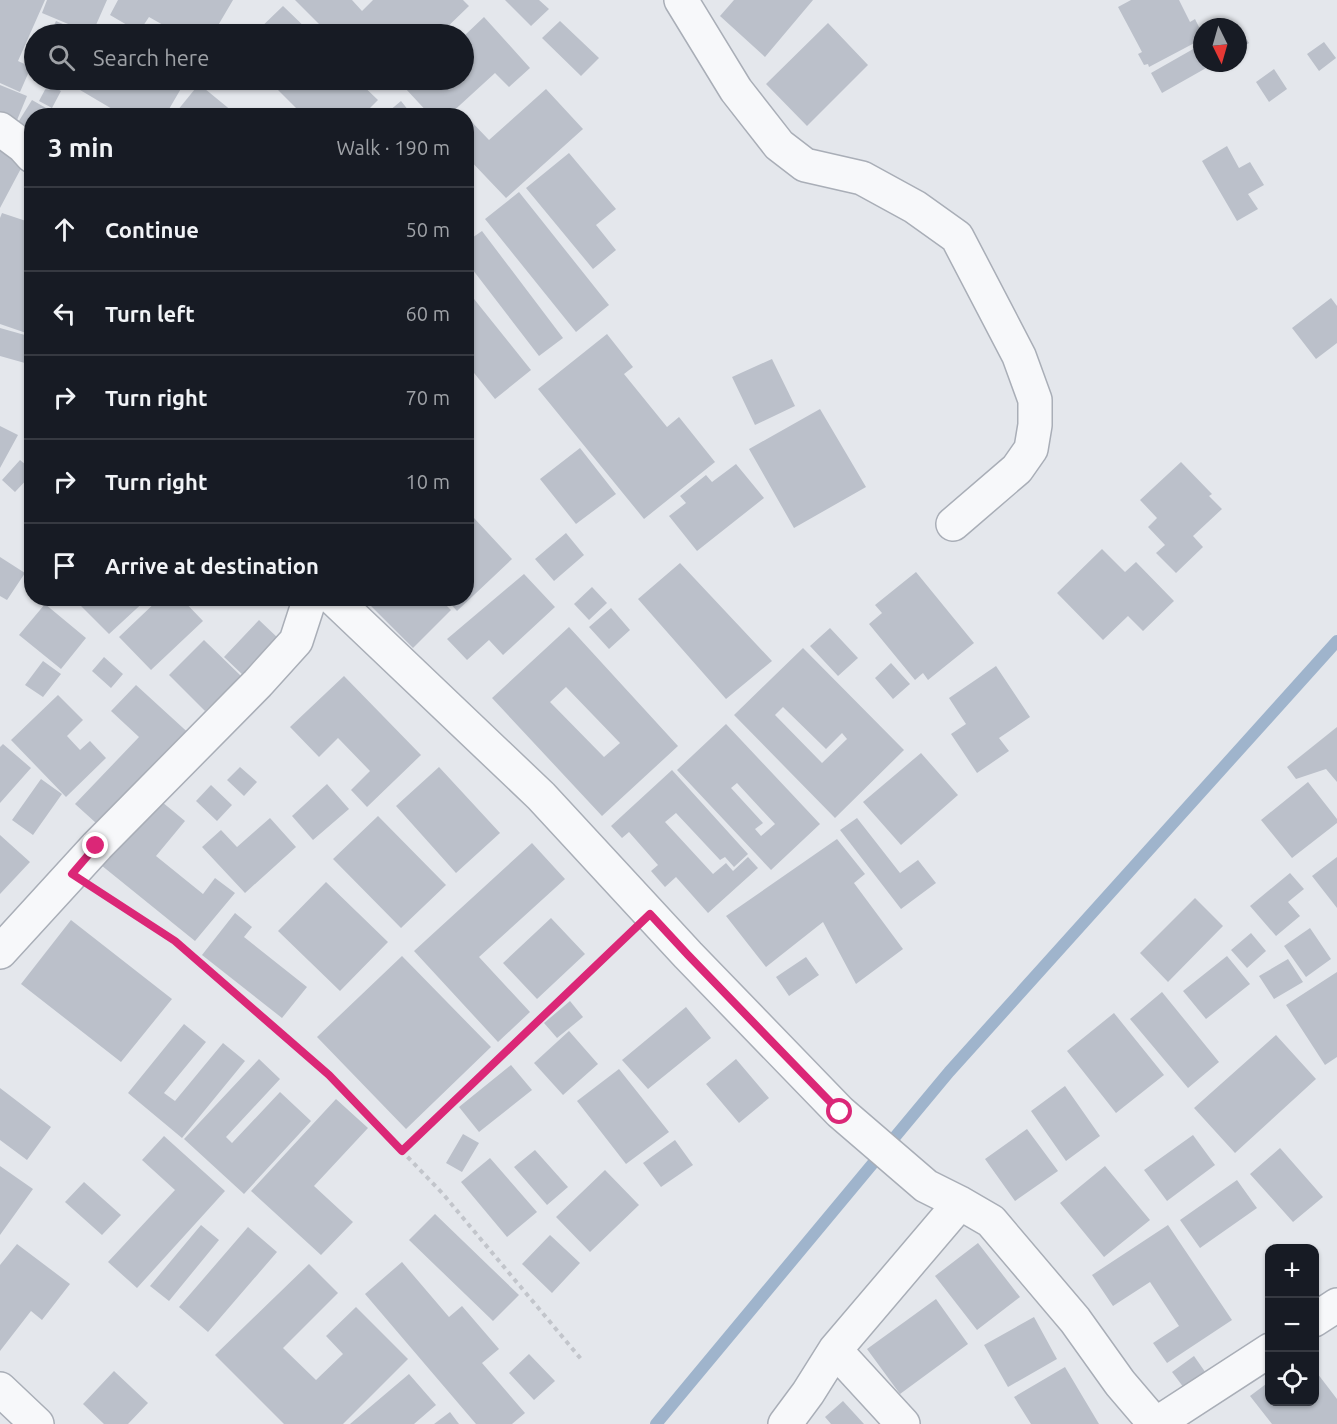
<!DOCTYPE html>
<html lang="en">
<head>
<meta charset="utf-8">
<style>
  :root { --surface:#171b24; --page:#20242c; --text:#f1f3f6; --muted:#9ea1a6; --line:#363941 }
  body { margin:0; font-family:Ubuntu,sans-serif; background:var(--page); color:var(--text) }
  .controls { position:absolute; right:18px; bottom:18px; display:grid; overflow:hidden; border-radius:12px; box-shadow:0 2px 4px #0004 }
  .controls button { width:54px; height:54px; display:grid; place-items:center; padding:0; border:0; border-bottom:2px solid var(--line); background:var(--surface); color:var(--text); font:30px sans-serif }
  .compass { position:absolute; left:1193px; top:18px; width:54px; height:54px; border-radius:50%; background:var(--surface); box-shadow:0 2px 4px #0004; rotate:175deg }
  .stop { position:absolute; width:18px; height:18px; margin:-14px; border:4px solid #db2777; border-radius:50%; background:#fff }
  .stop.end { background:#db2777; border-color:#fff; box-shadow:0 2px 6px #0008 }
  .list { margin:0; padding:0; list-style:none }
  h2 { display:flex; justify-content:space-between; align-items:center; height:78px; margin:0; padding:0 24px; font-size:26px }
  h2 small { font-size:20px; font-weight:400; color:var(--muted) }
  .list li { display:grid; grid-template-columns:39px 1fr auto; gap:18px; align-items:center; box-sizing:border-box; height:84px; padding:0 24px; border-top:2px solid var(--line) }
  .list b { display:block; font-size:22px; white-space:nowrap }
  .list em { font-size:20px; font-style:normal; color:var(--muted) }
  .icon { flex:none; width:33px; height:33px; fill:none; stroke:currentColor; stroke-width:2; stroke-linecap:round; stroke-linejoin:round }
  .map { position:relative; flex:none; width:1337px; height:1424px; overflow:hidden }
  .search { position:absolute; background:var(--surface); box-shadow:0 2px 4px #0004; left:24px; top:24px; width:450px; height:66px; display:flex; align-items:center; gap:15px; box-sizing:border-box; padding:0 21px; border-radius:33px; color:var(--muted); font-size:22px }
  .panel { position:absolute; background:var(--surface); box-shadow:0 2px 4px #0004; left:24px; top:108px; width:450px; height:498px; border-radius:24px }
  .map>svg:first-child { display:block }
  .lines { fill:none; stroke-linecap:round; stroke-linejoin:round }
  .stream { stroke:#9fb4cc; stroke-width:12 }
  .building { fill:#bbc0ca; fill-rule:evenodd }
  .minor-casing { stroke:#a9aeb7; stroke-width:36 }
  .path { stroke:#c2c5cb; stroke-width:4; stroke-dasharray:4.5 4.5; stroke-linecap:butt }
  .minor { stroke:#f7f8fa; stroke-width:33 }
  .route { stroke:#db2777; stroke-width:8 }
</style>
</head>
<body>
<div class="map">
<svg width="1337" height="1424" viewBox="0 0 1337 1424">
  <rect width="100%" height="100%" fill="#e4e7ec"/>
  <g class="lines">
    <!-- stream -->
    <path class="stream" d="M656,1424L949,1072L1337,641"/>
  </g>
  <!-- building -->
  <path class="building" d="M0,0H45L18,61L31,67L20,92L0,83Z
    M47,0H107L92,34L42,13Z
    M118,0H233L213,34H179L149,17L139,32L110,15Z
    M295,0H352L362,11L373,0H463L469,6L440,34H329Z
    M505,0H539L549,9L531,26Z
    M734,0H813L765,57L720,16Z
    M1131,0H1179L1190,22L1195,19L1202,33V39L1149,67L1148,64L1144,65L1138,54L1142,52L1118,7Z
    M283,6L312,34H254Z
    M484,17L530,68L509,87L495,73L448,116H431L405,88L415,80H464V36Z
    M56,21L86,34H50Z
    M560,21L599,58L581,76L542,38Z
    M828,23L868,65L807,126L766,84Z
    M1237,24L1249,43L1238,50V27H1232Z
    M1324,42L1336,58L1319,71L1307,54Z
    M1202,44V63H1215L1162,93L1151,73Z
    M1274,69L1287,89L1269,102L1256,82Z
    M42,80H67L62,89Z
    M80,80H186L165,116H124L75,87Z
    M268,80H357L378,100L362,116H304Z
    M374,80H394L384,90Z
    M48,84L61,91L52,108L39,101Z
    M199,84L238,116H173Z
    M0,85L27,96L15,125L0,119Z
    M546,89L583,129L506,198L466,156V116L489,140Z
    M32,100L53,112L51,116H32V133L17,124Z
    M401,101L413,116H383Z
    M0,146L26,159L0,208Z
    M1227,146L1239,168L1250,162L1264,185L1248,194L1258,209L1237,221L1202,161Z
    M569,153L616,209L596,225L616,250L593,269L526,188Z
    M519,192L609,305L576,332L485,219Z
    M2,213L32,223L30,230L32,231V335L0,324V218Z
    M482,231L563,338L539,356L466,261V242Z
    M466,289L531,370L495,399L466,363Z
    M1331,298L1337,306V343L1316,359L1292,328Z
    M0,328L32,337V365L0,356Z
    M607,334L633,367L624,374L667,427L679,417L715,462L644,519L538,389Z
    M772,359L795,406L755,425L732,377Z
    M820,409L866,487L794,528L749,449Z
    M0,426L18,435L0,468Z
    M580,448L616,494L576,524L540,479Z
    M20,460L32,470V474L15,492L2,480Z
    M1181,462L1212,494L1209,496L1222,509L1193,536L1203,547L1176,573L1156,553L1165,545L1148,527L1157,518L1140,500Z
    M736,464L764,498L697,551L669,516L686,503L680,496L706,475L712,482Z
    M474,518L512,559L457,611L445,598H466V525Z
    M566,533L584,555L554,581L535,559Z
    M1102,549L1125,572L1136,562L1174,601L1143,631L1128,616L1103,640L1057,593Z
    M0,557L25,573L7,600L0,596Z
    M680,563L772,661L726,699L638,599Z
    M916,572L974,643L928,680L923,673L915,680L869,624L882,613L875,605Z
    M524,574L555,607L503,655L489,640L467,660L447,639Z
    M592,587L607,603L589,620L574,604Z
    M73,598H148L109,634Z
    M160,598H181L203,621L151,670L119,637Z
    M363,598H439L451,610L413,648Z
    M45,604L86,638L61,669L19,635Z
    M611,608L630,630L609,649L589,627Z
    M259,620L279,639L244,676L224,657Z
    M569,627L678,746L602,816L492,698ZM566,687L620,743L604,757L550,702Z
    M830,628L858,658L838,676L810,646Z
    M204,640L241,676L205,711L169,675Z
    M803,648L904,750L835,818L734,715ZM783,707L826,749L842,733L847,739L822,763L775,715Z
    M104,657L123,674L111,688L92,671Z
    M43,661L61,674L43,697L25,685Z
    M891,663L910,684L893,699L875,678Z
    M996,666L1030,717L999,738L1009,751L977,773L951,734L966,724L949,698Z
    M344,676L421,755L367,807L351,790L370,771L338,738L319,757L290,727Z
    M136,685L194,738L106,832L75,804L139,737L111,711Z
    M58,695L83,720L67,736L80,750L90,741L106,758L66,797L11,740Z
    M726,724L820,824L771,870L677,770ZM737,783L775,824L761,836L755,829L763,823L731,788Z
    M1337,727V782L1326,769L1296,779L1287,767Z
    M3,744L31,768L0,803V747Z
    M921,753L958,795L901,845L863,802Z
    M240,767L257,782L244,796L227,780Z
    M439,767L500,833L456,873L396,806Z
    M672,770L748,854L734,867L725,857L720,860L676,813L665,822L713,874L726,863L733,871L748,857L758,868L708,913L676,877L665,887L651,871L658,865L629,832L622,838L611,826Z
    M41,779L62,794L33,835L12,820Z
    M1308,782L1337,819V823L1292,858L1261,820Z
    M327,784L349,809L313,840L292,816Z
    M211,785L232,805L217,821L196,801Z
    M156,797L185,821L156,856L203,894L215,878L235,893L195,941L101,865Z
    M378,816L446,885L401,928L333,859Z
    M270,818L296,847L245,893L202,847L221,830L237,847Z
    M857,818L900,873L918,860L936,883L901,909L840,830Z
    M0,835L30,862L0,894Z
    M837,839L865,874L854,883L903,949L856,984L823,922L766,967L726,916Z
    M532,843L565,879L479,957L530,1012L498,1042L414,951Z
    M1337,857V908L1312,876Z
    M1290,873L1304,889L1288,902L1300,916L1276,936L1250,906Z
    M326,882L388,942L340,991L278,931Z
    M1195,898L1223,926L1168,982L1140,953Z
    M235,913L252,927L244,937L307,987L282,1018L202,955Z
    M551,918L585,954L537,999L503,963Z
    M71,920L172,999L121,1062L21,984Z
    M1310,928L1331,959L1306,977L1284,946Z
    M1251,933L1266,951L1247,968L1231,950Z
    M402,956L491,1047L406,1129L317,1037Z
    M1227,956L1250,984L1206,1019L1183,991Z
    M806,957L819,975L789,996L776,977Z
    M1288,959L1303,982L1274,999L1259,976Z
    M1337,972V1057L1325,1065L1286,1005Z
    M1162,992L1219,1062L1188,1088L1130,1019Z
    M570,1001L583,1017L557,1038L544,1023Z
    M686,1007L711,1038L648,1089L622,1060Z
    M1114,1013L1164,1075L1116,1113L1067,1051Z
    M184,1024L206,1042L164,1093L175,1101L223,1043L245,1061L182,1138L128,1093Z
    M569,1031L598,1064L563,1095L534,1063Z
    M1276,1035L1316,1079L1235,1153L1194,1108Z
    M259,1059L280,1079L226,1137L232,1143L280,1092L311,1121L244,1194L184,1139Z
    M736,1059L769,1098L739,1123L706,1084Z
    M511,1065L532,1090L479,1132L459,1107Z
    M619,1069L669,1132L626,1164L577,1101Z
    M1065,1086L1100,1136L1066,1161L1031,1111Z
    M0,1088L51,1127L27,1160L0,1140Z
    M336,1099L368,1128L314,1186L353,1222L321,1255L251,1191Z
    M1027,1129L1058,1171L1015,1201L985,1159Z
    M463,1134L479,1143L462,1172L446,1163Z
    M1193,1135L1215,1165L1167,1201L1144,1170Z
    M164,1136L225,1191L137,1288L108,1262L175,1190L142,1160Z
    M675,1140L693,1165L661,1187L643,1163Z
    M1280,1148L1323,1197L1293,1222L1250,1174Z
    M535,1150L568,1187L547,1205L514,1167Z
    M490,1158L537,1212L507,1237L461,1182Z
    M0,1166L33,1189L0,1235Z
    M1105,1166L1150,1220L1104,1257L1060,1203Z
    M605,1170L639,1205L590,1252L556,1217Z
    M1237,1180L1257,1208L1200,1248L1180,1220Z
    M84,1182L121,1215L102,1235L65,1202Z
    M435,1214L519,1295L493,1321L409,1240Z
    M201,1225L219,1240L169,1301L150,1286Z
    M1168,1225L1232,1320L1167,1363L1153,1343L1179,1326L1150,1282L1113,1306L1092,1275Z
    M248,1227L277,1252L208,1332L179,1307Z
    M550,1235L580,1263L552,1293L522,1264Z
    M978,1243L1020,1297L977,1330L935,1276Z
    M17,1244L70,1284L42,1320L31,1311L0,1351V1265Z
    M402,1262L449,1317L462,1306L499,1349L482,1363L525,1413L512,1424H476L365,1294Z
    M309,1264L338,1293L283,1348L316,1380L343,1354L326,1336L356,1307L408,1359L343,1424H284L215,1355Z
    M936,1299L968,1344L900,1394L867,1349Z
    M1034,1317L1057,1359L1008,1387L984,1345Z
    M529,1354L555,1381L534,1400L509,1373Z
    M1194,1356L1208,1376L1187,1392L1172,1372Z
    M1065,1367L1099,1424H1031L1014,1397Z
    M1314,1369L1337,1399V1424H1272L1250,1396L1270,1381V1402H1314Z
    M114,1371L148,1403L128,1424H104L83,1404Z
    M409,1374L436,1405L414,1424H350Z
    M843,1401L864,1424H831L825,1417Z
    M450,1412L459,1424H434Z"/>
  <g class="lines">
    <defs>
      <path id="minor" d="M681,0L736,90L779,145L805,165L862,178L915,207L957,237L1019,356L1035,400V425L1031,449L1017,469L953,524
        M0,129L23,146L32,156
        M333,598L541,796L688,955L840,1112L926,1186L960,1203L991,1221L1075,1320L1120,1383L1155,1424
        M0,952L97,846L258,683L296,641L310,598
        M1314,1320L1337,1305
        M835,1350L903,1424
        M0,1389L37,1424
        M785,1424L808,1393L835,1350L960,1203
        M1156,1424L1270,1350"/>
    </defs>
    <!-- minor casing -->
    <use href="#minor" class="minor-casing"/>
    <!-- path -->
    <path class="path" d="M102,893L175,941L329,1075L443,1194L581,1359
      M402,1151L623,939"/>
    <!-- minor -->
    <use href="#minor" class="minor"/>
  </g>
  <g class="lines">
    <!-- route -->
    <path class="route" d="M96,846L72,874L175,941L329,1075L402,1151L650,914L688,955L840,1112"/>
  </g>
</svg>
<div class="controls">
<button>+</button>
<button>−</button>
<button><svg class="icon" aria-label="locate" viewBox="0 0 24 24"><circle cx="12" cy="12" r="6"/><path d="M12 2v4M12 18v4M2 12h4M18 12h4"/></svg></button>
</div>
<svg class="compass" viewBox="-18 -18 36 36"><path d="M0-13l5 13h-10z" fill="#e53935"/><path d="M0 13l5-13h-10z" fill="#9ea1a6"/></svg>
<div class="stop" style="left:840px;top:1112px"></div>
<div class="stop end" style="left:96px;top:846px"></div>
<div class="search"><svg class="icon" aria-label="search" viewBox="0 0 24 24"><circle cx="10" cy="10" r="6"/><path d="M15 15l6 6"/></svg>Search here</div>
<section class="panel">
<h2>3 min<small>Walk · 190 m</small></h2>
<ul class="list">
<li><svg class="icon" aria-label="ahead" viewBox="0 0 24 24"><path d="M12 20V5M6 11l6-6 6 6"/></svg><div><b>Continue</b></div><em>50 m</em></li>
<li><svg class="icon" aria-label="left" viewBox="0 0 24 24"><path d="M17 20v-9H6M10 6l-5 5 5 5"/></svg><div><b>Turn left</b></div><em>60 m</em></li>
<li><svg class="icon" aria-label="right" viewBox="0 0 24 24"><path d="M7 20v-9h11M14 6l5 5-5 5"/></svg><div><b>Turn right</b></div><em>70 m</em></li>
<li><svg class="icon" aria-label="right" viewBox="0 0 24 24"><path d="M7 20v-9h11M14 6l5 5-5 5"/></svg><div><b>Turn right</b></div><em>10 m</em></li>
<li><svg class="icon" aria-label="arrive" viewBox="0 0 24 24"><path d="M6 21V4h12l-3 4 3 4H6"/></svg><div><b>Arrive at destination</b></div></li>
</ul>
</section>
</div>
</body>
</html>
